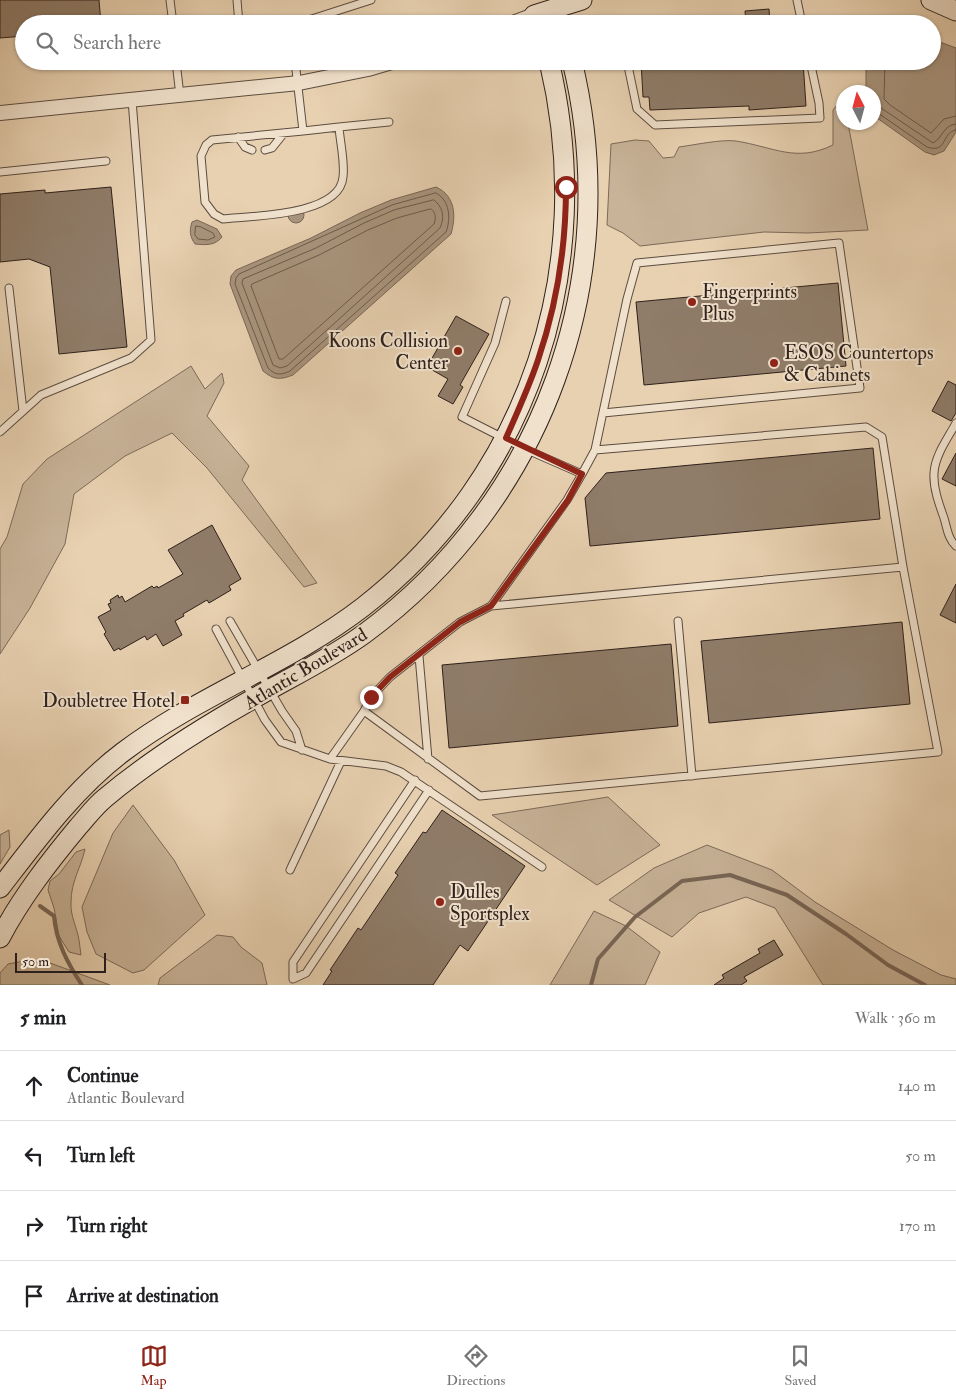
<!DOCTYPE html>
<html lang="en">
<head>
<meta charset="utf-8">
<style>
  :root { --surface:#fff; --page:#f6f6f6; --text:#202124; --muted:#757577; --line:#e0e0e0; --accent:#8f2418 }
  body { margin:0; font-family:"IM FELL Double Pica",serif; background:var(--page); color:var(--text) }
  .compass { position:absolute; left:836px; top:85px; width:45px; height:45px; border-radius:50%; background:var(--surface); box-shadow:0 1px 4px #0004; rotate:354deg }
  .scale { position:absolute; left:15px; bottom:12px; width:91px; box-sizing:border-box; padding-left:5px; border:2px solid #2e201b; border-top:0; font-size:14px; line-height:18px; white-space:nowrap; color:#2e201b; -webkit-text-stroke:4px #f0e1cc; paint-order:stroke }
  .stop { position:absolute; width:15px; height:15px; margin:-11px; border:4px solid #8f2418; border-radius:50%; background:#fff }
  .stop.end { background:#8f2418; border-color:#fff; box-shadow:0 1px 5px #0008 }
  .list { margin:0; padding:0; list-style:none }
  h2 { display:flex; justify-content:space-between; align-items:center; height:65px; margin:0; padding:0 20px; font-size:21px }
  h2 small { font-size:16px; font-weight:400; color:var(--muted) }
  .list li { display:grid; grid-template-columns:32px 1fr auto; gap:15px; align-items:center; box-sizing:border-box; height:70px; padding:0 20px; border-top:1px solid var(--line) }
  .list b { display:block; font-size:19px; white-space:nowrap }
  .list p { margin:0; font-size:16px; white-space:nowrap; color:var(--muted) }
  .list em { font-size:16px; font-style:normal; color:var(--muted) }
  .icon { flex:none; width:28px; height:28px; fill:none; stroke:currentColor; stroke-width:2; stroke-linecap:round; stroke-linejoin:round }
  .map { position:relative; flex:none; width:956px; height:985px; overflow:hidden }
  .search { position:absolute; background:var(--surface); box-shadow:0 1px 4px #0004; left:15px; right:15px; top:15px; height:55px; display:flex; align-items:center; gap:12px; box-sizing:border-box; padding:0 18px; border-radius:28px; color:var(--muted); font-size:19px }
  .sheet { height:345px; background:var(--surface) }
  nav { display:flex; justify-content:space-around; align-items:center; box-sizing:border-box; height:70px; border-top:1px solid var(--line); background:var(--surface); font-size:14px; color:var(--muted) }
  nav a { display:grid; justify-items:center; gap:2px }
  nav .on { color:var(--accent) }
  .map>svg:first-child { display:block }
  .green { fill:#c8b398; stroke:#7b6a5a }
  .water { fill:#a9957e; stroke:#786656 }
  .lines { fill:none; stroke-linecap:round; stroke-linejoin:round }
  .shore { stroke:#6c5a4c; stroke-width:1 }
  .stream { stroke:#786656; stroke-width:4 }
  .building { fill:#8f7c69; stroke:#2e201b }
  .lane-casing { stroke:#5c4c40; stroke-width:9 }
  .street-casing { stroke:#5c4c40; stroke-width:16 }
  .secondary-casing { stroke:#2e201b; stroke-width:21 }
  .lane { stroke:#f0e1cc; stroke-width:7 }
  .street { stroke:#f0e1cc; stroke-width:14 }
  .secondary { stroke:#f0e1cc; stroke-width:19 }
  .route { stroke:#8f2418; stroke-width:6 }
  .poi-dot { fill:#8f2418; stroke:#f0e1cc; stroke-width:2 }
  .labels { text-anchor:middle; stroke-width:4; stroke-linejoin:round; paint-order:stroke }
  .poi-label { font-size:19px; fill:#2e201b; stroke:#f0e1cc; text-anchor:start }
  .street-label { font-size:19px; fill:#2e201b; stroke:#f0e1cc }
</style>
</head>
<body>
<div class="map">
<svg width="956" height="985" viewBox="0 0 956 985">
  <rect width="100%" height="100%" fill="#e8d1b1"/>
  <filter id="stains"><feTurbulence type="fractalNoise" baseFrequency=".004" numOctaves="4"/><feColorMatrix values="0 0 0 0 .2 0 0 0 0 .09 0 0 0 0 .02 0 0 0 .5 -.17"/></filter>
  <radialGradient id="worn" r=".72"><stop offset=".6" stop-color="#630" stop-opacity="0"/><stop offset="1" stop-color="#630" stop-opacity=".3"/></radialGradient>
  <!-- green -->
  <path class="green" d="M843,98L844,122L848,123L868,230L808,233L764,232L640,246L623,233L607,225L611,144L635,140L649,141L663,158L674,157L679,147C694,145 722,139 736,141C774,147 796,163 833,145V110Z
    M191,366L205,389L222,373L224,383L207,416L249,466L242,480L317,583L304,587L207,468L172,433L125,456L74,494L65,544L30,608L0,654V549L7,537L23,484L47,459Z
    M608,797L660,845L597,885L492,815Z
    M133,805L174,860L205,915L144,970L133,973L96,954L87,932L82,907L113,833Z
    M9,830L10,847L0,864V835Z
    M707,845L772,870L815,902L893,950L941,975L956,979V985H823L775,908L746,897L699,913L672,937L609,900L654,868Z
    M85,849C81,868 71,881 71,902C70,916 77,927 79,940C80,945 80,950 81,955L69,952L59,936L54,908L48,890L50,881L59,874L76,852Z
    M594,911L626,926L660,952L645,985H550Z
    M217,935L233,937L241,947L262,963L267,985H158L160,978Z
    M24,961L50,963L110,985H0V973L8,964Z"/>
  <!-- water -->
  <path class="water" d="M932,39L956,48V132L944,151L934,155L925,152L877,118L874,114V92H867L866,89V61H932Z
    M436,187C456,196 456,217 451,234L293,375C280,380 274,380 263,371L230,284L231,276L236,270L311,238L360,213L391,200Z
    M288 215a8 8 0 1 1 16 0a8 8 0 1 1-16 0Z
    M197,220L217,229L222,237C215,246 205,245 195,244C190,237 189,231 192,222Z"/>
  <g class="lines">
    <!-- shore -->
    <path class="shore" d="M885,61L884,99L890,105L931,133L944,119L956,116
      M874,105L881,108L933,143C943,138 943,125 956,124
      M874,112L878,113L927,147C948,154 941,132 956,130
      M436,193C450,200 451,219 446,232L290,371C281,375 276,376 268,368L235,284L236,278L239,274L392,205Z
      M434,200C443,207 445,217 440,228L287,366L280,368L273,365L242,283L243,279L316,248L364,223L394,210Z
      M431,209C436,212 436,219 434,224L283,359H279L251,286L252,284L319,255L368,230L397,218Z
      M196,226L201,227L213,233L215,237L208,240L198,239L195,235Z"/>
    <!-- stream -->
    <path class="stream" d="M40,906L54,916C56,942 68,964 82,985
      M591,985L598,959L635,917L682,881L730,875L787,895L846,934L888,965L925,985"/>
  </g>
  <!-- building -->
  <path class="building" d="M0,0H99L101,24H24V36L0,38Z
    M769,9L770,24H746L745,11Z
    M641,61H803L806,106L749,110V106L650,110L649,97H643Z
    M111,187L127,347L59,354L50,267L29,259L0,262V194L45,190V193Z
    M838,283L846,366L644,385L636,302Z
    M456,316L489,334L460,385L463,387L453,404L438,396L448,379L427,367Z
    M948,381L956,385V413L951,421L932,411Z
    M873,448L880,519L590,546L585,498L606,473Z
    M956,453V486L942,479Z
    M212,525L241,579L229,586L231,590L209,603L207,600L183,614L184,616L175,621L182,635L163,646L156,634L147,640L145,636L120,650L119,648L114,651L104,634L106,632L98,617L111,610L108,604L111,603L110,600L118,595L119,598L122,596L125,602L152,586L154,588L157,586L158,588L183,574L168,550Z
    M956,584V623L940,615Z
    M902,622L910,704L709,723L701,641Z
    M671,644L678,726L449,748L442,665Z
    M442,810L525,866L468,951L460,945L433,985H323L332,971L330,970L358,928L361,930L398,875L395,873L423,832L426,833Z
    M774,940L783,955L744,977L747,981L741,985H714L724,978L722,975L760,953L758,949Z"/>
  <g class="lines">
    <defs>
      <path id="lane" d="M170,0L173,24
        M237,0L239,24
        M797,0L802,24
        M296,24L371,0
        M176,61L180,96
        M295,61L303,131L212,140L206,145L201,156L205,202L214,214L223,219C251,216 340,216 343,177C345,162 340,142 339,127L303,131
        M627,61L637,109L655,125L820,118L819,103L810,61
        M339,127L389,122
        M238,137L245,147L252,150
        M265,150L272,148L284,133
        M0,172L106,161
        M9,288L23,411
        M956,423C948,438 935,455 934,473C933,488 939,504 944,518C947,528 948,539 956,546
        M0,432L41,395L131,358L151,340L132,100
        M595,450L627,299L637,263L839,243L860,388L603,413
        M582,474L595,450L866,427L882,437L903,567
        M491,606L460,622L390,677L371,697L364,711L480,796L938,752L903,567L491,606L567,500L582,474L525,449L462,417L495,343L506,301
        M230,621L282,711L296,731L302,750
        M678,621L692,776
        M216,629L265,720L281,742L330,759L386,766L401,772L542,867
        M419,656L428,759
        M330,759L364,711
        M415,780L293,962V979L306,973L429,790
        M290,870L341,761"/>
      <path id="street" d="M510,24L534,15
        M0,113L299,83L368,69L395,61"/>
      <path id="secondary" d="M931,0L956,11
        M534,15L582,0
        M0,888C37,840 74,789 123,752C197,696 289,664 363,607C531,476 598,266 549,61
        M0,938C21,898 49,862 78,827C87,817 95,806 105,798C150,760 200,729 251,700C289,678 328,660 364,634C544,502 625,278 572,61"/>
    </defs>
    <!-- lane casing -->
    <use href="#lane" class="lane-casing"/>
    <!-- street casing -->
    <use href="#street" class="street-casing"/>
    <!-- secondary casing -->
    <use href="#secondary" class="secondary-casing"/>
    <!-- lane -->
    <use href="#lane" class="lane"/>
    <!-- street -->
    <use href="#street" class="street"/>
    <!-- secondary -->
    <use href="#secondary" class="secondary"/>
  </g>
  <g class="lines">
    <!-- route -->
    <path class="route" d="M371,697L390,677L460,622L491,606L568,500L582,474L506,438C517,413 529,387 538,360C557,304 566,246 566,187"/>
  </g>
  <!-- markers -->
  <g class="poi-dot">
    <circle cx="692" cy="302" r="5"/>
    <circle cx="458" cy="351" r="5"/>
    <circle cx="774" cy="363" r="5"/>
    <rect x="180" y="695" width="10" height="10" rx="2.5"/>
    <circle cx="440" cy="902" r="5"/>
  </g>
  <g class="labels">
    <!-- poi labels -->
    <g class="poi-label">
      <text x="702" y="298">Fingerprints<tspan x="702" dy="22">Plus</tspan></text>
      <text x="448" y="347" text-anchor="end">Koons Collision<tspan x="448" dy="22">Center</tspan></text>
      <text x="784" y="359">ESOS Countertops<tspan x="784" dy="22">&amp; Cabinets</tspan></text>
      <text x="175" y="707" text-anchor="end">Doubletree Hotel</text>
      <text x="450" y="898">Dulles<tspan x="450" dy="22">Sportsplex</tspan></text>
    </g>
    <!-- street labels -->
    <g class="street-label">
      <text transform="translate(305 668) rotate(-31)" y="7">Atlantic Boulevard</text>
    </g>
  </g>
  <rect width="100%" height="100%" filter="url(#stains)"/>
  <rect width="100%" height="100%" fill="url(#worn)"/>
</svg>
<svg class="compass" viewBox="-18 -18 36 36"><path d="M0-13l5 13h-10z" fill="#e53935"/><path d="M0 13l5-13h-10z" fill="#757577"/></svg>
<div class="scale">50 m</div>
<div class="stop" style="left:566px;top:187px"></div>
<div class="stop end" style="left:371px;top:697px"></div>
<div class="search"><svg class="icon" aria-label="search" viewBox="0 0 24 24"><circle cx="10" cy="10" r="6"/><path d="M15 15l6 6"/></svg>Search here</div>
</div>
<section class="sheet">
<h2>5 min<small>Walk · 360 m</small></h2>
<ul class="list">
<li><svg class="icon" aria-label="ahead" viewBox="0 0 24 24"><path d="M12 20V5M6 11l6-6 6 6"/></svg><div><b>Continue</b><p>Atlantic Boulevard</p></div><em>140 m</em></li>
<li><svg class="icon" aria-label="left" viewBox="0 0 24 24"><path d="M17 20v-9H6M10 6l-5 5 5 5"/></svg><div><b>Turn left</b></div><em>50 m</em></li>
<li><svg class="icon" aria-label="right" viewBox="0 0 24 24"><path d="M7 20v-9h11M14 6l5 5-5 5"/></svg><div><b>Turn right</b></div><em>170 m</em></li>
<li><svg class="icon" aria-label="arrive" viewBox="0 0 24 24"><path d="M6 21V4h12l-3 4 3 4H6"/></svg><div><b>Arrive at destination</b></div></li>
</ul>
</section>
<nav>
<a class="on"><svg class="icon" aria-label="map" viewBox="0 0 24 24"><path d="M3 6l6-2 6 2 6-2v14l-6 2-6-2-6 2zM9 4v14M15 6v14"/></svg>Map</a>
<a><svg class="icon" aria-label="directions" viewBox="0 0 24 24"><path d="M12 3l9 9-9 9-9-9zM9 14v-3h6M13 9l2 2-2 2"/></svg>Directions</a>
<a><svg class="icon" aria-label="saved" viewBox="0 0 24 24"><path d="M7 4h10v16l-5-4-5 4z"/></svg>Saved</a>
</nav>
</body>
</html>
